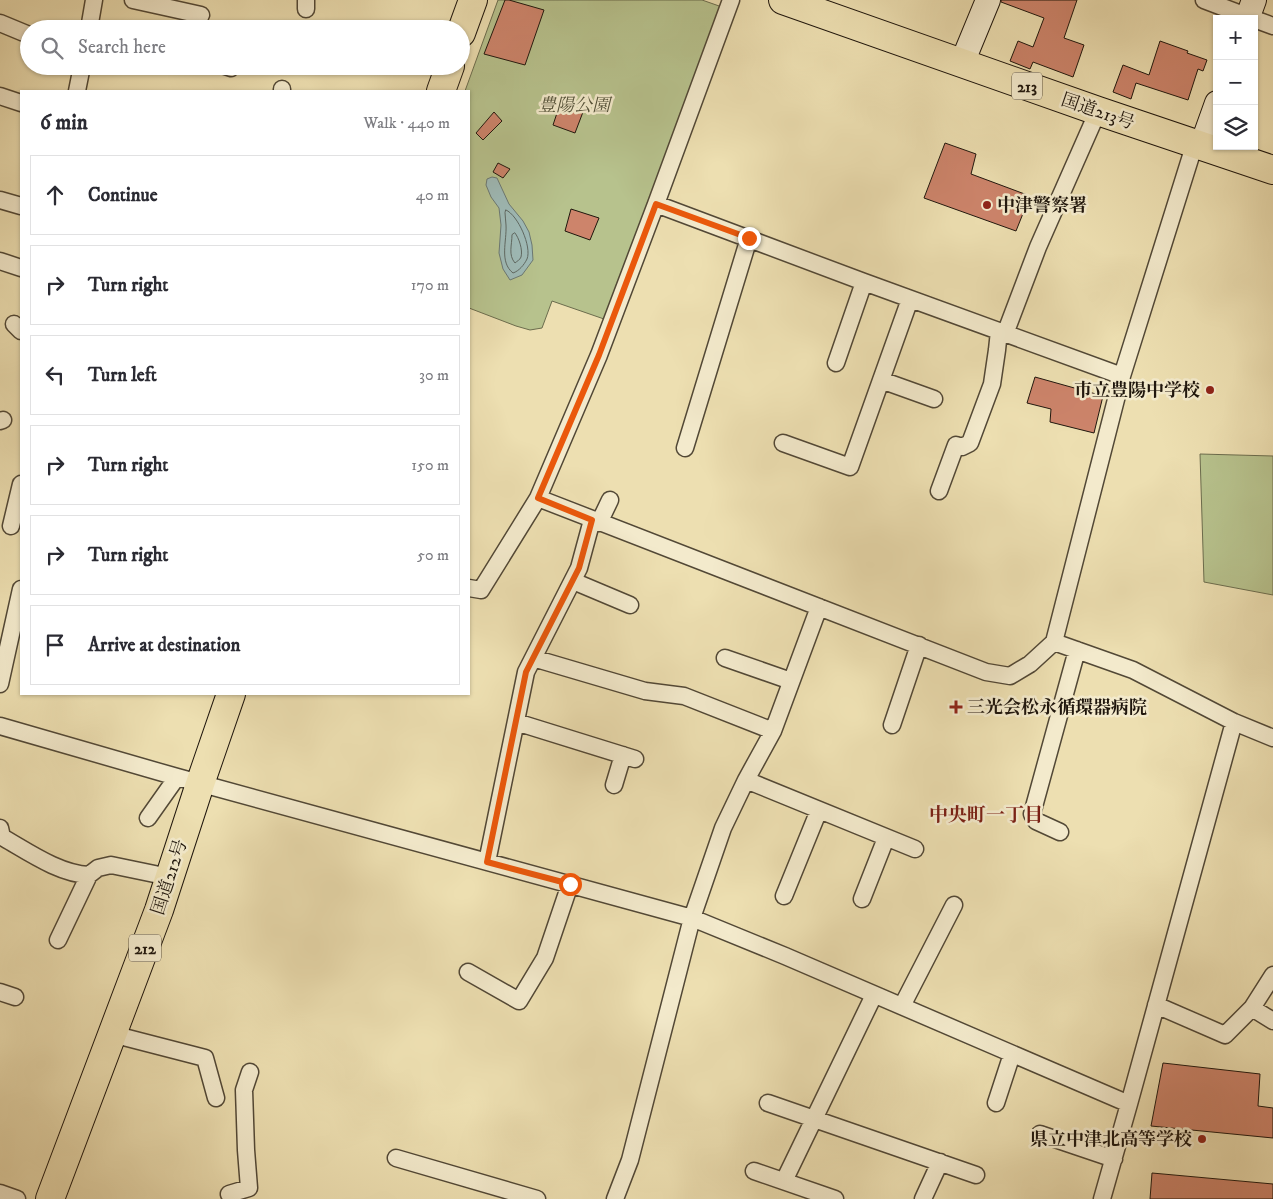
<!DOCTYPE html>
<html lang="en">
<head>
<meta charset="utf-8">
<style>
  :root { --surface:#fff; --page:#f7f7f7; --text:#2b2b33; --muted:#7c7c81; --line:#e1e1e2 }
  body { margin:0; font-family:"IM FELL DW Pica","Noto Serif JP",serif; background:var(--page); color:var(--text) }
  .controls { position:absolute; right:15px; top:15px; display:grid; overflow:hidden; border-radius:0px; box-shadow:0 1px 4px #0004 }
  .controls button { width:45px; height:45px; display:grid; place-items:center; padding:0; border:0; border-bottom:1px solid var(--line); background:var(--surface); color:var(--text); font:25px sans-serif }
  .stop { position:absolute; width:15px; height:15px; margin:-11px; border:4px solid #ea580c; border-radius:50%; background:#fff }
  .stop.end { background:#ea580c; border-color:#fff; box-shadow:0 1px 5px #0008 }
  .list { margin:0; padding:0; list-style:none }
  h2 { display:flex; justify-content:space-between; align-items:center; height:65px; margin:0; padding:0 20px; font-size:21px }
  h2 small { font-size:16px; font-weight:400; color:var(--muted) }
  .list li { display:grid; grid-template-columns:32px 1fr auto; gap:15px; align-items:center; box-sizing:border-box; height:80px; margin:0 10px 10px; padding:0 10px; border:1px solid var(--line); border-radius:0px }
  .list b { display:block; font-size:19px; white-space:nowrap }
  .list em { font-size:16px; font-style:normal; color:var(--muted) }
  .icon { flex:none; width:28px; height:28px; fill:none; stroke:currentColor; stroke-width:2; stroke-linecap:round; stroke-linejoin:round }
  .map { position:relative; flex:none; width:1273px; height:1199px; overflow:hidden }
  .search { position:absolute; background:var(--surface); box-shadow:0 1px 4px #0004; left:20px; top:20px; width:450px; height:55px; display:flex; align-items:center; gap:12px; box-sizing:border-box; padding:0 18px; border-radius:28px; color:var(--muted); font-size:19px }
  .panel { position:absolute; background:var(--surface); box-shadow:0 1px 4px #0004; left:20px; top:90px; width:450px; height:605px; border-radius:0px }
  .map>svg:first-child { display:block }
  .green { fill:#b7c28d; stroke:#6b6c4d }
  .water { fill:#9ebab7; stroke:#6b7873 }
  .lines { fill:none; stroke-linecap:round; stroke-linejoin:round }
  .shore { stroke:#5e6862; stroke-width:1 }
  .building { fill:#cd846b; stroke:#1f160d }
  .street-casing { stroke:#524836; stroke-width:19 }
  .secondary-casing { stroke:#1f160d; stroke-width:26 }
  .highway-casing { stroke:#1f160d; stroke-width:30 }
  .street { stroke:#f3eacc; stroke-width:16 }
  .secondary { stroke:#f3eacc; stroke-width:24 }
  .highway { stroke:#eddfb1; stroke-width:28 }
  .route { stroke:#ea580c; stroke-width:6 }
  .poi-dot { fill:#8f2418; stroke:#f3eacc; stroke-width:2 }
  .labels { text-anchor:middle; stroke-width:5; stroke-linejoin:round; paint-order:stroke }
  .shield { fill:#f3eacc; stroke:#5f5646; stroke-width:1 }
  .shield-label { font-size:16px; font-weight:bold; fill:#1f160d }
  .park-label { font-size:18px; font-style:italic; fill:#54523a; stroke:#f3eacc }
  .street-label { font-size:18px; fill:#1f160d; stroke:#f3eacc }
  .poi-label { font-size:18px; font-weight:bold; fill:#1f160d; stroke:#f3eacc; text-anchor:start }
  .neighbourhood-label { font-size:19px; font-weight:bold; fill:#7a1f14; stroke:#f3eacc }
</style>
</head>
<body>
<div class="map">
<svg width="1273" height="1199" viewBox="0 0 1273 1199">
  <rect width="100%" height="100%" fill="#eddfb1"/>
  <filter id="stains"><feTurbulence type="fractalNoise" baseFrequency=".004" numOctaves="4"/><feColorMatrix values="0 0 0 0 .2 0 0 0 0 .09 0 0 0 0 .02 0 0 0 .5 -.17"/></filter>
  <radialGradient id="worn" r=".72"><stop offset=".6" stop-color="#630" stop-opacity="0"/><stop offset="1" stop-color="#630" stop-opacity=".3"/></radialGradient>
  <!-- green -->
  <path class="green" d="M498,0H702L722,7L604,319L552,301L542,328L530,330L516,326L469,308V91H465Z
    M1200,454L1273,456V595L1204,582Z"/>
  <!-- water -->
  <path class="water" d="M492,177L497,178L509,204L523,221L529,232L532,245L533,260L522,275L510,280L503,269L499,253L501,225L499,208L491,197L486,185L487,179Z"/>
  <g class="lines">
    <!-- shore -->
    <path class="shore" d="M506,210C518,215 532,247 527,259C524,265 519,271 513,273C499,262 507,241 506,225C506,221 505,217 505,213Z
      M515,233C519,238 523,250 521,257C520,260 517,261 515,263C508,255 512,245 512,235Z"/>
  </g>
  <!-- building -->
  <path class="building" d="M505,0H509L544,10L525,65L484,54Z
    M1001,0H1077L1064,38L1084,45L1073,77L1033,62L1030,69L1010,61L1018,41L1033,47L1044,18L1001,2Z
    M1160,41L1188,51L1187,53L1207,60L1203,71L1198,69L1188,100L1136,83L1131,99L1113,92L1123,65L1149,75Z
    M560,104L583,112L575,133L553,125Z
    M494,112L502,121L483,140L476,133Z
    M945,143L976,154L971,174L1030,196L1016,231L924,198Z
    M498,163L510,169L503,178L493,172Z
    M571,209L599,218L590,240L565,231Z
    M1035,377L1103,396L1094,433L1050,422L1051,409L1027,403Z
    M1163,1063L1260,1074L1258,1106L1273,1108V1138L1151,1126Z
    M1152,1173L1273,1184V1199H1150Z"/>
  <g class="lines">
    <defs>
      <path id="street" d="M133,0L201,15
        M1204,0L1254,19
        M306,9V0
        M1254,19L1273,26
        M0,23L29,35
        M89,29L94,0
        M225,66L231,68
        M77,91L82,66
        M282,91V89
        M0,96L21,103
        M0,200L21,206
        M656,204L864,282L1122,376
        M0,261L21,268
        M14,324L21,331
        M1005,334L1038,247L1098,111
        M836,363L864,282
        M881,380L934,399
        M0,421L3,420
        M783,443L850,467L910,299
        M685,448L749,238
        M939,491L956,445L962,447L970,443L992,384L997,350L999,331
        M538,498L986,672L1010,676L1030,664L1054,642L1122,376L1195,143
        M599,523L610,500
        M11,526L21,484
        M573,581L630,605
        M469,588L481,590L538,498L599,355L656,204L731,0
        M1054,642L1133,670L1234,722L1273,738
        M533,658L645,691L684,696L773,731
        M725,658L791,681
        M0,684L21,589
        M516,722L635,759
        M892,725L919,645
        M0,726L177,777L692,918L785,956L1129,1104
        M746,780L915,849
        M614,785L623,755
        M148,818L177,777
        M0,828L2,837C27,851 59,874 89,875L98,868L111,865L169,877
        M1060,832L1036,821L1032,814L1077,650
        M487,862L526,672L579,568L592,520
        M784,896L819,810
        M862,899L886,838
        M58,940L89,875
        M468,972L519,1001L545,958L570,884
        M0,992L15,997
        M1156,1005L1225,1035L1252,1008L1273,975
        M902,1006L954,905
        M1252,1008L1273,1021
        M112,1034L205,1058L216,1098
        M768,1103L976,1175
        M996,1103L1012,1054
        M1040,1134L1114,1159
        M396,1158L537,1199
        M754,1171L835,1199
        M784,1181L874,995
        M0,1193L17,1199
        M229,1194L249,1188L246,1150L244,1090L250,1072
        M615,1199L630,1160L692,918L723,828L746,780L773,731L819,607
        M923,1199L940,1162
        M1102,1199L1129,1104L1234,722"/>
      <path id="secondary" d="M1247,19L1254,0
        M962,63L988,0
        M1202,145L1217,103"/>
      <path id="highway" d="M783,0L1098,111L1273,170
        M461,33L473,0
        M441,91L450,66
        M50,1199L159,910L200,784L231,694"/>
    </defs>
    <!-- street casing -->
    <use href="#street" class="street-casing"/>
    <!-- secondary casing -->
    <use href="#secondary" class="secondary-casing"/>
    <!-- highway casing -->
    <use href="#highway" class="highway-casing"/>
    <!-- street -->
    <use href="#street" class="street"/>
    <!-- secondary -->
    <use href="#secondary" class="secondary"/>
    <!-- highway -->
    <use href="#highway" class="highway"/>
  </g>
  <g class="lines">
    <!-- route -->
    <path class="route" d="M570,884L487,862L526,672L579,568L592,520L538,498L599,355L656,204L749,238"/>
  </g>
  <!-- markers -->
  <g class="poi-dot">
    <circle cx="987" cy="205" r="5"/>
    <circle cx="1210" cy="390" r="5"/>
    <path d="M953.5 699.5h5v5h5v5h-5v5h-5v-5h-5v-5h5z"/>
    <circle cx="1202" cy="1139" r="5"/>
  </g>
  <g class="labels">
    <!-- shield labels -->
    <g class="shield">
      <rect x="1012" y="72.5" width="30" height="27" rx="4"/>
      <rect x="129" y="934.5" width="32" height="27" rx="4"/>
    </g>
    <g class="shield-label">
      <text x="1027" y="92">213</text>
      <text x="145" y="954">212</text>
    </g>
    <!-- park labels -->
    <g class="park-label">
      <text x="574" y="111">豊陽公園</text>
    </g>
    <!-- street labels -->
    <g class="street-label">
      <text transform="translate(1098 111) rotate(19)" y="6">国道213号</text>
      <text transform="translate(169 877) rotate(-72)" y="6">国道212号</text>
    </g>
    <!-- poi labels -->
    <g class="poi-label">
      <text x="997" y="211">中津警察署</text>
      <text x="1200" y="396" text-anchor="end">市立豊陽中学校</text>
      <text x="967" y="713">三光会松永循環器病院</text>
      <text x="1192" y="1145" text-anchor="end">県立中津北高等学校</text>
    </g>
    <!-- neighbourhood labels -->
    <g class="neighbourhood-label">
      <text x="986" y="821">中央町一丁目</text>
    </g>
  </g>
  <rect width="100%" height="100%" filter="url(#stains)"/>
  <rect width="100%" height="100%" fill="url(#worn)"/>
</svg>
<div class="controls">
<button>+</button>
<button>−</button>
<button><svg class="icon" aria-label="layers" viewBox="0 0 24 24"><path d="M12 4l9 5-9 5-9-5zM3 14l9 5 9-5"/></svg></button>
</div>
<div class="stop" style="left:570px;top:884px"></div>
<div class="stop end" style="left:749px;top:238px"></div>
<div class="search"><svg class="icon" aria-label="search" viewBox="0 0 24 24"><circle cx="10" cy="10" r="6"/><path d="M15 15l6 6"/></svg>Search here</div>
<section class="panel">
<h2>6 min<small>Walk · 440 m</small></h2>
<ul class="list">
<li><svg class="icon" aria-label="ahead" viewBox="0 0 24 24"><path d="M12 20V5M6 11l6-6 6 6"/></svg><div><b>Continue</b></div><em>40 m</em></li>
<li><svg class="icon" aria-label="right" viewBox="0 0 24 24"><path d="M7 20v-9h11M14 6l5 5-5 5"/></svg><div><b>Turn right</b></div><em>170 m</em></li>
<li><svg class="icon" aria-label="left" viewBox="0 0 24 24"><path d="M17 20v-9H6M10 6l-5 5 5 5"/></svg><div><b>Turn left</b></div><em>30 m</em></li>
<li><svg class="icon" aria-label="right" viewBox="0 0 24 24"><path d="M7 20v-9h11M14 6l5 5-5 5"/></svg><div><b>Turn right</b></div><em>150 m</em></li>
<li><svg class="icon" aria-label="right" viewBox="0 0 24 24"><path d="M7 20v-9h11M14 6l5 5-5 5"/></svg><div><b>Turn right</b></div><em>50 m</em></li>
<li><svg class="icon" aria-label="arrive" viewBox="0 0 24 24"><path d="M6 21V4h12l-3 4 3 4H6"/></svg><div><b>Arrive at destination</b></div></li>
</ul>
</section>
</div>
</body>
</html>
